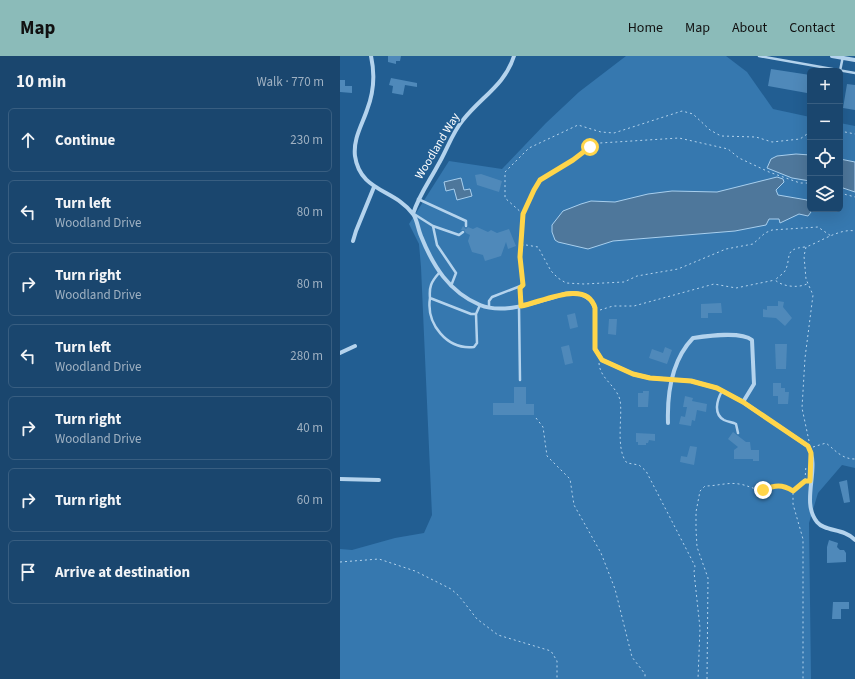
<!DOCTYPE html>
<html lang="en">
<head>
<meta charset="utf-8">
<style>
  :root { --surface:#1a466e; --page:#275076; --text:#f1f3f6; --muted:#9fb1c2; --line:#385e81; --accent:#8bbbb9 }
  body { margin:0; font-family:"Source Sans 3",sans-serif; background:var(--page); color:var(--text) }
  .controls { position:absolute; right:12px; top:12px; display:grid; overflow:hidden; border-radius:6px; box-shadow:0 4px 16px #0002 }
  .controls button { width:36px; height:36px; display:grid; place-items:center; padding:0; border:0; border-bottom:1px solid var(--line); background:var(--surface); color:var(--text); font:20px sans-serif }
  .stop { position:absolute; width:12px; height:12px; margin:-9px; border:3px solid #ffd54a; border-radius:50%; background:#fff }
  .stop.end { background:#ffd54a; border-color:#fff; box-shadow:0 1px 4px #0008 }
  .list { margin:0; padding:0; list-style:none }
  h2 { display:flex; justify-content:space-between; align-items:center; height:52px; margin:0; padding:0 16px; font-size:17px }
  h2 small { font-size:13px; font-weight:400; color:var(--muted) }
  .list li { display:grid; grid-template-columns:26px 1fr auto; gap:12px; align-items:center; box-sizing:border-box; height:64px; margin:0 8px 8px; padding:0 8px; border:1px solid var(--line); border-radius:6px }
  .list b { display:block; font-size:15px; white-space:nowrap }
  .list p { margin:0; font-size:13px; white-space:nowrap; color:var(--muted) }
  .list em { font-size:13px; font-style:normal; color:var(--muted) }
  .icon { flex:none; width:22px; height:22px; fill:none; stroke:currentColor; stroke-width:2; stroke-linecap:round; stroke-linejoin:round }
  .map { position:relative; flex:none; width:515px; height:623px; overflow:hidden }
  header { display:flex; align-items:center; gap:24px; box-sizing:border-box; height:56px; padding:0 20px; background:var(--accent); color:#111 }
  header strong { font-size:19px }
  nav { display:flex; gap:22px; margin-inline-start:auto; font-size:14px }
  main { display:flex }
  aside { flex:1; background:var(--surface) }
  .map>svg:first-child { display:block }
  .green { fill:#3678af }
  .water { fill:#4e779b; stroke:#a8cfee }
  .building { fill:#4f89ba }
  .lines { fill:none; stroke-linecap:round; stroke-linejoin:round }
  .path { stroke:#b4d3ed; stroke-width:1; stroke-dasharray:2 3; stroke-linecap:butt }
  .service { stroke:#b4d3ed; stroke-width:2.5 }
  .minor { stroke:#b4d3ed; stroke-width:4 }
  .route { stroke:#ffd54a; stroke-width:5 }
  .labels { text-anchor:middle; stroke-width:3; stroke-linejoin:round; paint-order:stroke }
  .street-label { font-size:12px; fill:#fff; stroke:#225e92 }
</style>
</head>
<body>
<header>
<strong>Map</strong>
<nav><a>Home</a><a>Map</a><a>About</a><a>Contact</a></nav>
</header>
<main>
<aside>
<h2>10 min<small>Walk · 770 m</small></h2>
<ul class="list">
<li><svg class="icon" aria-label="ahead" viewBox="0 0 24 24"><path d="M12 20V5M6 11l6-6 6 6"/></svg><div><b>Continue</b></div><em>230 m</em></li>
<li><svg class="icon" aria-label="left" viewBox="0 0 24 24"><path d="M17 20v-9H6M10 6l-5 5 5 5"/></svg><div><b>Turn left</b><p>Woodland Drive</p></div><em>80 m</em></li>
<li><svg class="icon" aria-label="right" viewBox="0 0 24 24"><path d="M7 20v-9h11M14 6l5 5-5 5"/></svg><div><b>Turn right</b><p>Woodland Drive</p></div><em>80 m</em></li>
<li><svg class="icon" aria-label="left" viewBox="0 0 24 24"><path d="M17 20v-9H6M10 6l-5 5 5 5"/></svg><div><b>Turn left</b><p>Woodland Drive</p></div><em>280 m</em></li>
<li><svg class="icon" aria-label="right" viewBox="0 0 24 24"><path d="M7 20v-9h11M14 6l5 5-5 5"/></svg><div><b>Turn right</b><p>Woodland Drive</p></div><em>40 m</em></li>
<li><svg class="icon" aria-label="right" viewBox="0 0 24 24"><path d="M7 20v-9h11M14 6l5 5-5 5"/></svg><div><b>Turn right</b></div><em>60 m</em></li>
<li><svg class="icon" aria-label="arrive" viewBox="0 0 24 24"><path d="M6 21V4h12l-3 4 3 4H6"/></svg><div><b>Arrive at destination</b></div></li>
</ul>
</aside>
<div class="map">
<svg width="515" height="623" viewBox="0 0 515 623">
  <rect width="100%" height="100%" fill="#225e92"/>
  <!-- green -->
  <path class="green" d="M286,0H386L407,16L433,53L470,61V153H500V67L515,70V412L502,409L478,437L469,467L471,623H0V493L12,494L55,482L84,477L92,459L81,211L79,188L69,168L109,105L162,113L206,67L239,36Z"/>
  <!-- water -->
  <path class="water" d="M456,98L470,99V125L452,122L427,112L431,103L437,100Z
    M500,103L515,106V136L500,131Z
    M437,121L443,123L444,126L436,134L438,139L467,144L471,156L468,160L459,158L440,167L439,163H429L426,169L395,175L273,185L248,193L218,186L215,184L212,176V169L223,155L241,148L251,145L275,146L308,138L332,135L377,136Z
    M121,122L124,134L130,133L132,140L117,144L114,133L106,135L104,126Z"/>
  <!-- building -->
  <path class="building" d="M48,0H61L60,5H56V8L48,6Z
    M431,13L470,19L467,37L428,30Z
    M51,22L77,27V31L65,29L63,39L52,37L53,30L49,29Z
    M0,24H5V30H12V37L0,36Z
    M507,28L515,29V54L503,52Z
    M141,118L162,125L159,136L137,129L135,119Z
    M123,170L126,173L128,171L133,173L137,171L148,176L151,174L157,177L169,173L176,190L168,193L166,186L161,200L145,205L143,199L132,196L128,185L130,179L126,177L124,174H121Z
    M438,245L444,246L443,251L452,262L445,270L436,262L423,261V253L427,254V250H438Z
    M381,247L382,257H368V262H361V248Z
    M235,257L238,271L230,273L227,259Z
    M269,263H277L276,279L268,278Z
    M435,288H447L446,313H436Z
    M229,289L233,307L225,309L221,291Z
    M325,291L332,294L327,308L309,302L312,293L323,297Z
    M433,327H441V332H445V336H449L448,348H438V340H433Z
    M174,331H186V348H194V359H153V347H174Z
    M303,335H309L308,351H298V337H303Z
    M345,340L353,342L352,345L367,348L366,356L357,354L355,365L352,364L351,370L339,368L341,360L345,361L347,351H343Z
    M393,376L406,386H410L411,394H419V405H413V403H394V394L398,391L388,383Z
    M296,377L315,378V385L309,384L308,387H306V389H298V386H296Z
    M350,390L357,391L354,409L340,406L341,400L347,401Z
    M507,424L510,446L504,447L499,426Z
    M489,484L498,487L497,491L500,494H504L506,497V506L487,507V491Z
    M493,546H509V553H501V563H492Z"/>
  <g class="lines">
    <!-- path -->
    <path class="path" d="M500,75L515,78
      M500,137L515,141
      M183,158L165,142V116L189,92L238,69L261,76L274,77L342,55L353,58L370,74L381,80L416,81L432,86L460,83L470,76
      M182,184L183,159L200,124L233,104L250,91L260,87L339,82L388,93L399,102L429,116L460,127H470
      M186,189L198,191L211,215L218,222L226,227L244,228L284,226L297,220L338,213L386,193L413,188L425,177L432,174L478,171L491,180
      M465,191C443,193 452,201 445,215C443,218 438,221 435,224C443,231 458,232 467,228
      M260,254L273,250H294L374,228L396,232L435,224
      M259,307C260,323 276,329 280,344C283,360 275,393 287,407L299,409L306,415L355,510L354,516L360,572L358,623
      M196,362L203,371L207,400L230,423L234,449L261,497L275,533L292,601L305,618V623
      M469,385L462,352L465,302L473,239L466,223L464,200L466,191C480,186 500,172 515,175
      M473,391L486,387C496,395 502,403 515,403
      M465,424L466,409
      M454,435L467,425
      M0,506L39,503L75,515L111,533L119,540L137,563L158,579L211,595L217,605V623
      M367,623L368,522L357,491L356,473V456L360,435L365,430C377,430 388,426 399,428C407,429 413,433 421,434C435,435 433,423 453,435V448L463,483V623"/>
    <!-- service -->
    <path class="service" d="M419,0L515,17
      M500,15L503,0
      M78,143L126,165V170
      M74,158L93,170L97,189L116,217L111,230
      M93,170L119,179L123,176
      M99,217C91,226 89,231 90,242L131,258H136L140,249
      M179,232L181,250
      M90,242C86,268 107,294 134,291L137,287L136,258
      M149,251V245L152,241L183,229L180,201L182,189
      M179,251L180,324
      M382,335C377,344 373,358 384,364C388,366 393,366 396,368L398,377"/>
    <!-- minor -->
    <path class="minor" d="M31,0C35,18 34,36 27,54C22,69 13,83 15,100C20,136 55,133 73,158C77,163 78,173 81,180C93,210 109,236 140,249C162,258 190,248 211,242C218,240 225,237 232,237C242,237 252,242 255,252V293L262,304L293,318L310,322L351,325L377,332L403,346L468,390C481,412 460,445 477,466C485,476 504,472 515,484
      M492,0L515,4
      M73,158C79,139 89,126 98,109C107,94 112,77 123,64C141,41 165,29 174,0
      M13,185L16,175L34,131
      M0,297L15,290
      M328,367C327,337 331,305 353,282C367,280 401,275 412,284L414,328L403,346
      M0,423L39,424"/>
  </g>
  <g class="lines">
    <!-- route -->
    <path class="route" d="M250,91L233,104L200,124L194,134L183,158L180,201L183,229L180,232L181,250C200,247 247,222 255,252V293L262,304L293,318L310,322L351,325L377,332L403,346L468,390L471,397L470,425H465L453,435C442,428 435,429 423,434"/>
  </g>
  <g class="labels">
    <!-- street labels -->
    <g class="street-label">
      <text transform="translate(97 90) rotate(-59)" y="4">Woodland Way</text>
    </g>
  </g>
</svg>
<div class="controls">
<button>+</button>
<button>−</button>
<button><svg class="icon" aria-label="locate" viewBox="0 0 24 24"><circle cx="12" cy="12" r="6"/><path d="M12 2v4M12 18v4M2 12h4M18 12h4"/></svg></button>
<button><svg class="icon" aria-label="layers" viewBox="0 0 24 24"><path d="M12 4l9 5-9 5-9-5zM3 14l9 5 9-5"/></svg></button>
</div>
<div class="stop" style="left:250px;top:91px"></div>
<div class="stop end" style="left:423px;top:434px"></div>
</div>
</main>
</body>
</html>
